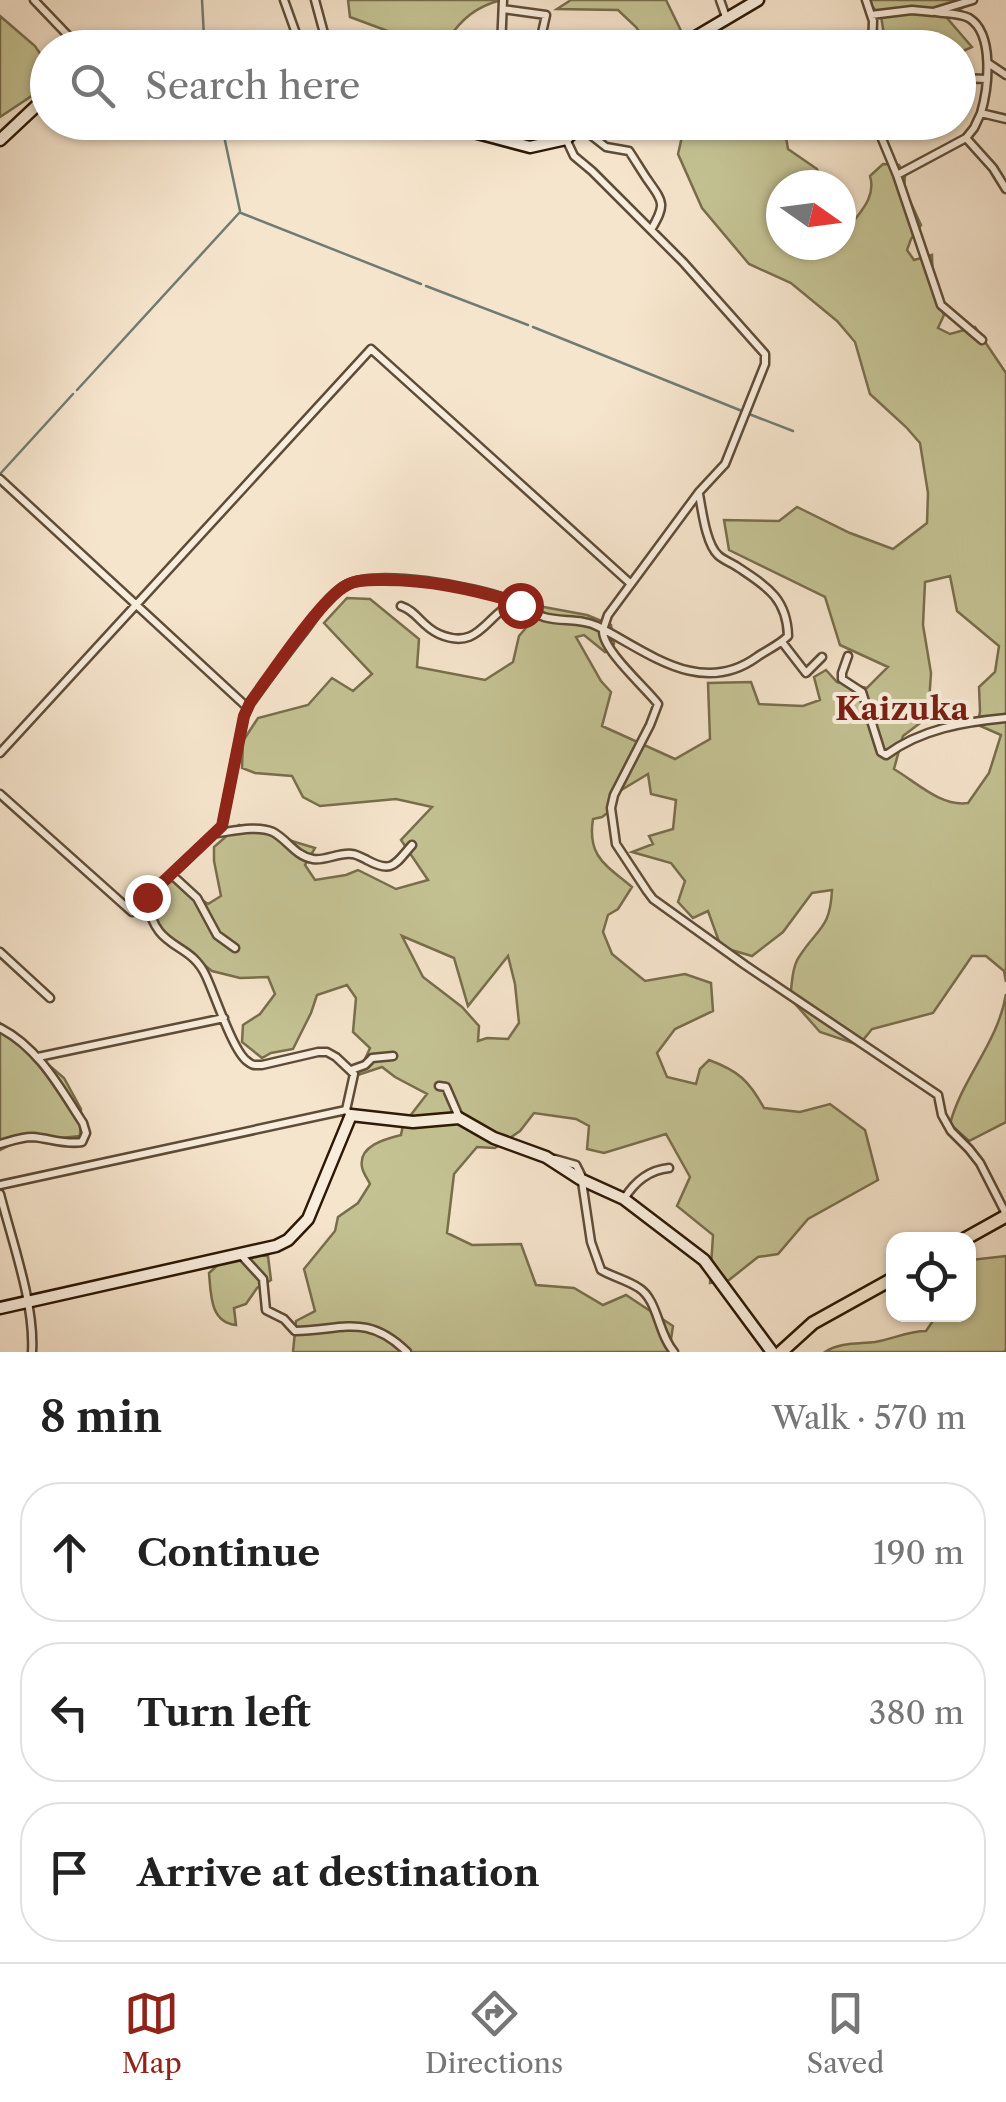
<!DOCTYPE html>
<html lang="en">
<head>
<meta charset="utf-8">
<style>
  :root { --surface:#fff; --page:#f6f6f6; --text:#222; --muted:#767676; --line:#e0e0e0; --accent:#8f2418 }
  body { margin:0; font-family:"Libre Caslon Text",serif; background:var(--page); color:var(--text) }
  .controls { position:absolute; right:30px; bottom:30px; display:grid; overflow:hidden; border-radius:20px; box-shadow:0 2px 8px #0004 }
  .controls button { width:90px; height:90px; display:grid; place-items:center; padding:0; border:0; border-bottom:2px solid var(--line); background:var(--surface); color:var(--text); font:50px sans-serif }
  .compass { position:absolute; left:766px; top:170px; width:90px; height:90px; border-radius:50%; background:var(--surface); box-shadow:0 2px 8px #0004; rotate:104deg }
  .stop { position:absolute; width:30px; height:30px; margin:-22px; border:8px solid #8f2418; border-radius:50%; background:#fff }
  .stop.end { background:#8f2418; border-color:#fff; box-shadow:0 2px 10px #0008 }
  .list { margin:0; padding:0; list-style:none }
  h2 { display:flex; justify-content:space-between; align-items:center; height:130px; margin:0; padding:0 40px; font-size:42px }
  h2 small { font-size:32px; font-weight:400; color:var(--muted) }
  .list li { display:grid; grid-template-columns:65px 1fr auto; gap:30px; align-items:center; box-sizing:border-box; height:140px; margin:0 20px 20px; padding:0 20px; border:2px solid var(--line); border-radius:40px }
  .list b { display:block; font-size:38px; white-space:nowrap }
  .list em { font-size:32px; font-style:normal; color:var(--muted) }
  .icon { flex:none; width:55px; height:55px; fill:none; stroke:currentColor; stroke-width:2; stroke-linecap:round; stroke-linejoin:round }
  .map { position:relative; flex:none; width:1006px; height:1352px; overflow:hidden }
  .search { position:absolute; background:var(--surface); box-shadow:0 2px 8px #0004; left:30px; right:30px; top:30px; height:110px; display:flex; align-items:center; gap:25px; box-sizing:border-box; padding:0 35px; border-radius:55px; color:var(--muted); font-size:38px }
  .sheet { height:610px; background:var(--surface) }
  nav { display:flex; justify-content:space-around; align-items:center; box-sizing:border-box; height:140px; border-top:2px solid var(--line); background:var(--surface); font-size:28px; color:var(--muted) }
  nav a { display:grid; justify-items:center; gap:5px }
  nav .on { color:var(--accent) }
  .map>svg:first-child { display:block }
  .green { fill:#c4c293; stroke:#786e4c; stroke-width:2.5; fill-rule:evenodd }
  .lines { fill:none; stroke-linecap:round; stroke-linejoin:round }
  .stream { stroke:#707c73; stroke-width:2.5 }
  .street-casing { stroke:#5f4c37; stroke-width:11 }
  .secondary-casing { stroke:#2d1905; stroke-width:15 }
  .primary-casing { stroke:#2d1905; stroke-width:16 }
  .street { stroke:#f9eede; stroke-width:6 }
  .secondary { stroke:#f9eede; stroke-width:10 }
  .primary { stroke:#f6e5cd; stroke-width:11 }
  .route { stroke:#8f2418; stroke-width:12 }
  .labels { text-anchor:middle; stroke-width:8; stroke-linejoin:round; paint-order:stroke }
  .quarter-label { font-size:32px; font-weight:bold; fill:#7a1f14; stroke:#f9eede }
</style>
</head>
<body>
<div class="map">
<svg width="1006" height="1352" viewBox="0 0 1006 1352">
  <rect width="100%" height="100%" fill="#f6e5cd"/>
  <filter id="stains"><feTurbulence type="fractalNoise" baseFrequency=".002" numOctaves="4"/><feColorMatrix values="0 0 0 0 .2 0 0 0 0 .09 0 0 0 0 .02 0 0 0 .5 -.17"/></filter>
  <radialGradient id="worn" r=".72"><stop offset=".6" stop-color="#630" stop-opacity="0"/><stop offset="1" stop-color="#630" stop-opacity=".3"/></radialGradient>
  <!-- green -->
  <path class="green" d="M348,0H501C475,7 462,19 447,40L393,33L350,17Z
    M571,0H666L688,45L695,47H650L636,27L618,10L557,9Z
    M866,0H974L947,18L972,47L959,53L958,48L886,47L881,16Z
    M0,16L35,46L48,65L47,71L33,95L0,117Z
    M675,123H776L785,131L788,149L817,169L823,184L781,185V245H841V228L850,226C862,210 876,196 870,176L883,164L899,165L905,176L904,188L921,225L911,239L907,250L914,260L932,255L933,288L944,315L938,328L950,334L975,327L1006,373V982L1004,971L986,956H972L933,1013L872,1029L859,1045L820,1032L790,998C792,985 792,967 799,957C818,927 830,930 832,890L812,893L783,932L752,956L721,947L708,911L693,918L678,902L685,881L671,863L632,852L653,844L649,836L673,829L676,800L651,794L648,774L618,792L614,808L602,817L593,819C587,857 606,865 632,887L618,909L608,915L603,932L612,954L645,981L685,974L711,983L713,1011L675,1029L657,1053L667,1077L696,1084L700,1069L709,1060C739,1071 749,1081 764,1108L800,1112L830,1104L865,1130L878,1180L808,1219L778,1254L758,1257L729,1280L710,1283L713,1235L677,1206L690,1177L666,1134L604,1153L587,1149L589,1126L576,1119L534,1113L520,1131L495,1148L477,1147L454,1174L447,1233L472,1245L521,1244L536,1285L574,1288L603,1305L626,1295L673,1326L669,1352H293L296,1321L315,1311L304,1269L335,1231L338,1217L358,1203L370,1184C367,1178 363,1173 362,1167C358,1146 385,1139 401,1135L403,1125L427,1094L395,1077L382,1067L358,1075L370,1048L353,1032L356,998L347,985L317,995L311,1013L293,1049L271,1053L262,1058L242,1042L243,1025L260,1014L275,994L268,977L240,978L212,971L160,930L153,904L160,890L173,880L208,904L221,896L214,861V847L239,825L315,848L305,865L315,880L346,875L358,870L396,889L428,880L401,840L432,807L396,799L320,806L303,797L292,776L255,773L242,768L243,741L258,718L308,705L332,678L353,691L372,674L324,623L347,598L370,599L419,639L417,667L485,680L513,662L519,636L530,623L533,605L587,615L611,625L614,644L605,652L584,635L576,637L601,681L611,692L602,726L675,759L710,739L708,683L751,682L759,704L803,706L820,700L814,677L826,670L837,682L867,688L888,667L840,645L825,597L729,550L724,520L779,521L797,507L850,533L893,549L927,523L928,493L920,443L906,427L870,394L855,342L837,321L791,283L749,264L702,208L678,154L683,132ZM950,576L957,611L999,646L995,672L979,687L980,711L978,725L1001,735L989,773L968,803C941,807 916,782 894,769L903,736L928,717L931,673L923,625L925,582ZM402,936L454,958L468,1006L508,956L515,984L519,1023L508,1039L487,1038L478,1041L479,1026L462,1007L423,977Z
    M1006,994V1122L969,1141L950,1124C962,1078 998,1043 1006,994Z
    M0,1023L64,1078L81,1109L80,1136L51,1139L28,1136L0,1150Z
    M230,1254L268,1256L271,1280L257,1288L246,1304L234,1308L236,1325C210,1322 211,1295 209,1273Z
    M1006,1256V1350L1004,1352H825C840,1342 858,1344 875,1342C893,1339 908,1331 926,1331L937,1315L968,1314L970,1260Z"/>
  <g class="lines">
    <!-- stream -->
    <path class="stream" d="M202,0L204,37
      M221,122L240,211
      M241,213L421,284
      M426,286L528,325
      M533,327L742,411
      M77,390L240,212
      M749,414L793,431
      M0,474L73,394"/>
    <defs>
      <path id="street" d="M34,0L80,48
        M284,0L298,39L296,48
        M315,0L328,48
        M720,0L726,17
        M866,0L873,21L872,48
        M503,9L546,15L539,46
        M936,12C946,14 959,13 969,18C995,34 988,89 981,113
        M871,15L912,10L933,12L973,0
        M502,42L543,48
        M501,48L503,0
        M556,48L559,38
        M625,48L628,42
        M988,63L1006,75
        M958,78L987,79
        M574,122L606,147L629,151C635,160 641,170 647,179C664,203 666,204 651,230
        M875,122L897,175L941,305L982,340
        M966,138L993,168L1006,189
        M566,139L574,156L592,171L683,262L765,354V364L725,464L699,492L608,615C607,618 603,629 603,631C603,651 646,688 658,704L650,725L614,795L611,808L616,844L647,891L653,899L745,965L938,1095L942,1115L951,1131L969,1149L980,1163L1006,1214
        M897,175L966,138L974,128L981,113L1006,119
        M0,479L248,708
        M401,606C417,611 421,626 439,634C480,652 486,613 515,603
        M782,642L806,673L822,657
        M848,656L842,673V679L862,692L881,752L886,755C921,729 964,722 1006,718
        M0,753L371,349L631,584
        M0,794L132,912L222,826L244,716L250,703C268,679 286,654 305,630C316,615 329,595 346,585C376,568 478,587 510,600C522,604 532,613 544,617C561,622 581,618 597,626C647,651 700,698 757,657C767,650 779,645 788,636C787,598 766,586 739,568C732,563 723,560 718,555C706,544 702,510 699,494
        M218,833C233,831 258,825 273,832C288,840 295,856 313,859C326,861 339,852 352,854C356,854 363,858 367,860C393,874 395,864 412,845
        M172,875L197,898L217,935L235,948
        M147,899C155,953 189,939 206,976C215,995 233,1051 247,1061C253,1066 254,1065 262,1065L318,1052H327L336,1057L354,1074L346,1110L351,1115
        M0,952L50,998
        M0,1028C39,1048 60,1088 83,1123L86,1133L82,1142C65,1145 49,1138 32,1137C21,1137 11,1141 0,1144
        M38,1057L224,1018
        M351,1070L365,1065L372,1058L393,1056
        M439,1086L446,1087L459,1117
        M555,1159L576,1165L581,1175L591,1242L601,1270C613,1277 627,1280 639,1288C658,1300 658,1334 674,1352
        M0,1185L346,1110
        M0,1194C12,1241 35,1305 32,1352
        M624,1199C635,1181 649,1170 669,1168
        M241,1255L263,1279L266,1310L284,1319L295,1331C343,1330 367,1313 407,1352"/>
      <path id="secondary" d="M123,48L273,40L293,48
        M677,48L758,0
        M436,122L530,147L566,139L585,122
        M0,140L48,95
        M0,1308L276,1246L288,1240L308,1219L351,1115L413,1122L459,1118L494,1138L546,1157L580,1179L624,1199L704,1260L772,1352"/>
      <path id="primary" d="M963,1240L1006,1216
        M781,1352L813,1323L894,1278"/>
    </defs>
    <!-- street casing -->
    <use href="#street" class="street-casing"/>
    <!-- secondary casing -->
    <use href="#secondary" class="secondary-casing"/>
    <!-- primary casing -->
    <use href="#primary" class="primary-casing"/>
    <!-- street -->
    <use href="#street" class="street"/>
    <!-- secondary -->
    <use href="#secondary" class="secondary"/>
    <!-- primary -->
    <use href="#primary" class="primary"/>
  </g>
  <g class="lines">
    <!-- route -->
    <path class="route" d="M147,897L222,826L244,716L250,703C269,677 322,597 347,585C357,579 373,580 384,580C430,580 470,589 513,601L520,605"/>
  </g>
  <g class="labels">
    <!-- quarter labels -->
    <g class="quarter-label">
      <text x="902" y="720">Kaizuka</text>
    </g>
  </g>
  <rect width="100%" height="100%" filter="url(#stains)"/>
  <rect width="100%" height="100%" fill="url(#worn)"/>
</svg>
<div class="controls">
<button><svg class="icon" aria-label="locate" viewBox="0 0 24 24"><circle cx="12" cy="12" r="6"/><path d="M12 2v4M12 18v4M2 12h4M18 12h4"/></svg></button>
</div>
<svg class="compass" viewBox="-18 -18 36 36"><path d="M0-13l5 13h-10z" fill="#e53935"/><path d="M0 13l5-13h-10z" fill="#767676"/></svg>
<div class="stop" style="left:520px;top:605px"></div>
<div class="stop end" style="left:147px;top:897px"></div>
<div class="search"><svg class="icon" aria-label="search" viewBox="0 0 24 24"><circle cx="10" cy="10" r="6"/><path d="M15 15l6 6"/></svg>Search here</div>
</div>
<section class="sheet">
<h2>8 min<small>Walk · 570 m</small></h2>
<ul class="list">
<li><svg class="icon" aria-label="ahead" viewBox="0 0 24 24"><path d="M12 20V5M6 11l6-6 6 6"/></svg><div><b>Continue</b></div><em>190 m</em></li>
<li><svg class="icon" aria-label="left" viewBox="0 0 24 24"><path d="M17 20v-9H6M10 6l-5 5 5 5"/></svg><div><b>Turn left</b></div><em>380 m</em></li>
<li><svg class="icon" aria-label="arrive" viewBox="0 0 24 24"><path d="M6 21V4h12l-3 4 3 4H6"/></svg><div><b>Arrive at destination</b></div></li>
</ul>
</section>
<nav>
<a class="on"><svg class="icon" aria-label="map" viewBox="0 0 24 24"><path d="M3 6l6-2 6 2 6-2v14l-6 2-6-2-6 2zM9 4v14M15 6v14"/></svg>Map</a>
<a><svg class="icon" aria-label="directions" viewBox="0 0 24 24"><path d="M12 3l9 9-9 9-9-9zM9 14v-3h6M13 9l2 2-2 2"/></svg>Directions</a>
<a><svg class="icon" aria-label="saved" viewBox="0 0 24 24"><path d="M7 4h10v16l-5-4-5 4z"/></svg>Saved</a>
</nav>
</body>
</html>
